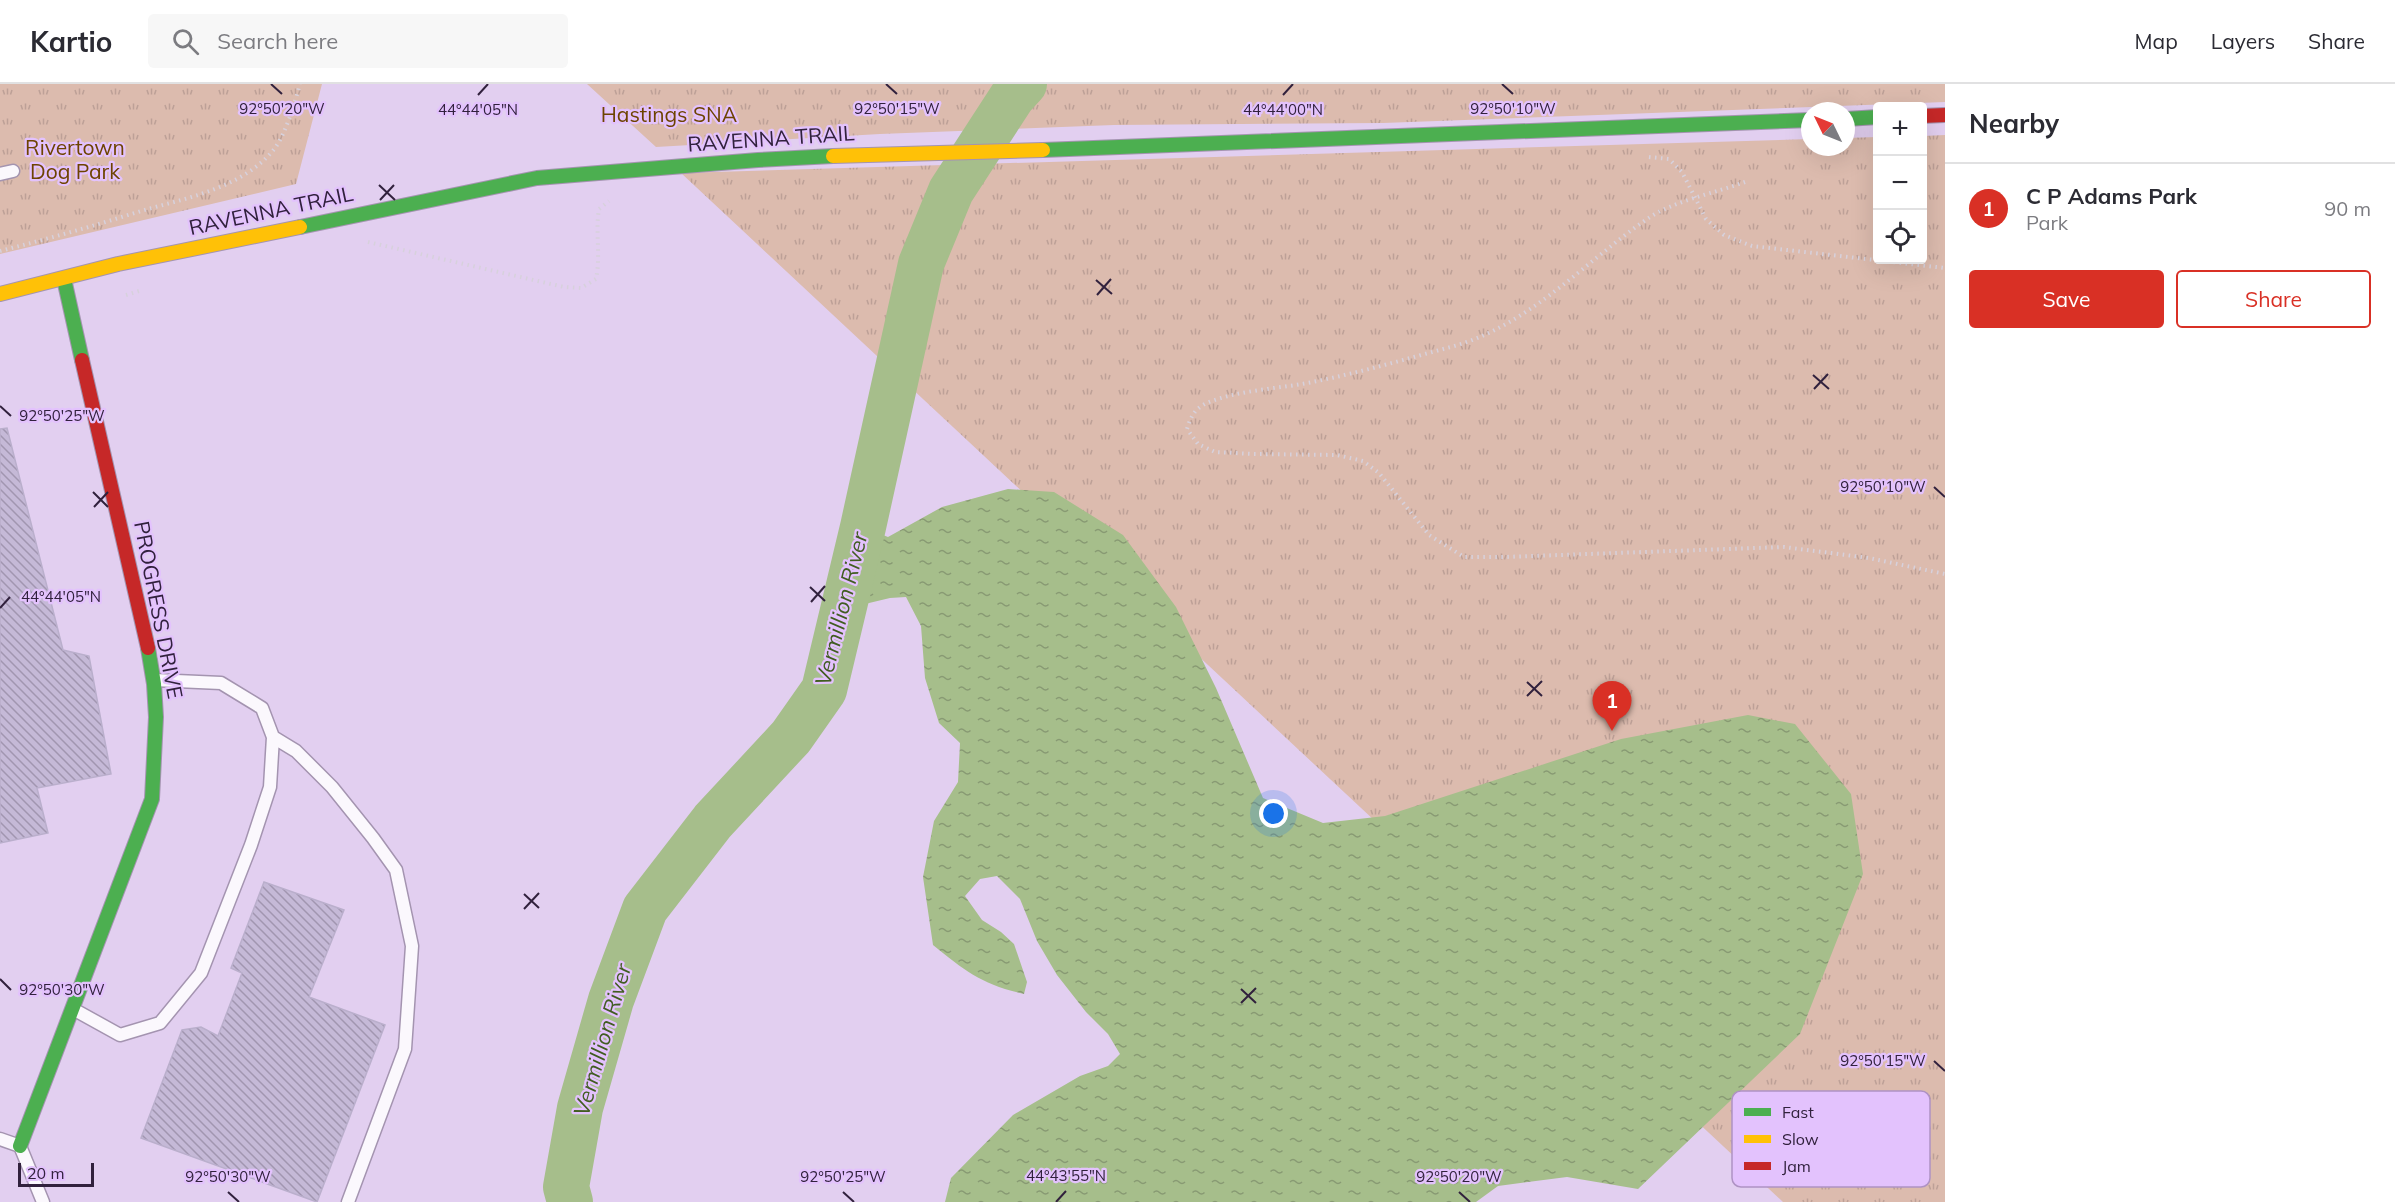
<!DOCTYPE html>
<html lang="en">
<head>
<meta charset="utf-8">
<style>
  :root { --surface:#fff; --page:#f7f7f7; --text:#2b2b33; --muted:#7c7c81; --line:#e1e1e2; --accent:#d93025 }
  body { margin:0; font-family:Mulish,sans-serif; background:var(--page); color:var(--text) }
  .controls { position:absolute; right:18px; top:18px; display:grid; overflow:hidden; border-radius:6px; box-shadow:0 6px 24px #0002 }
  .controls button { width:54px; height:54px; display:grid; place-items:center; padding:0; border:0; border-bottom:2px solid var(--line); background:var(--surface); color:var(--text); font:30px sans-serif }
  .compass { position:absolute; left:1801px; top:18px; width:54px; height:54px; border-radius:50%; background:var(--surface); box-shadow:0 6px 24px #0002; rotate:313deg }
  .scale { position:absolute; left:18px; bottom:15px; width:76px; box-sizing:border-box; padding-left:6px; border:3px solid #31213d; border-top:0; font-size:16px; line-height:21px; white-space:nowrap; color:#31213d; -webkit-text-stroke:4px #e3c2fd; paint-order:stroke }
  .you { position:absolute; left:1274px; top:730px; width:21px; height:21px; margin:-15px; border:4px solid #fff; border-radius:50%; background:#1a73e8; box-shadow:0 0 0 9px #1a73e833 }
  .badge { display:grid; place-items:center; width:39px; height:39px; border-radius:50%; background:var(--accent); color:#fff; font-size:20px; font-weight:700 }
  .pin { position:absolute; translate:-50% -50px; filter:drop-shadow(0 2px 3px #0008) }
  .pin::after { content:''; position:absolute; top:32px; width:21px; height:18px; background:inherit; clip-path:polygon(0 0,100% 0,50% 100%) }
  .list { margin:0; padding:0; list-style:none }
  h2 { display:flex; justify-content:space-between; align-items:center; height:78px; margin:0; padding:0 24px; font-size:26px }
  h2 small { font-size:20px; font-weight:400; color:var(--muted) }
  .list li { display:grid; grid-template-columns:39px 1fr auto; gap:18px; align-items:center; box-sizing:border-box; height:90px; padding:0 24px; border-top:2px solid var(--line) }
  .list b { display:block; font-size:22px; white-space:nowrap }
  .list p { margin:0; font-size:20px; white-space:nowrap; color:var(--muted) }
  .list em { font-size:20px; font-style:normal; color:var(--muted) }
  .actions { display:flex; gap:12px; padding:18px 24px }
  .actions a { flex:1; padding:14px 0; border:2px solid var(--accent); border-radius:6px; text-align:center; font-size:21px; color:var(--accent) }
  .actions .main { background:var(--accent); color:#fff }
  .icon { flex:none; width:33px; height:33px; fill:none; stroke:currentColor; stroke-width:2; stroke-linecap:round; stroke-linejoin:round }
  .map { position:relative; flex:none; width:1945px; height:1118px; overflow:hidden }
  header { display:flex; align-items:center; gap:36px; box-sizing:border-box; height:84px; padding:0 30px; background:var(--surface); border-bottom:2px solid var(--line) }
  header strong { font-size:28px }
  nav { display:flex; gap:33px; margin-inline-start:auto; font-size:21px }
  .search { width:420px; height:54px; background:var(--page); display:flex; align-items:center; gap:15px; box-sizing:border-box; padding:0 21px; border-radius:6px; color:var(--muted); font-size:22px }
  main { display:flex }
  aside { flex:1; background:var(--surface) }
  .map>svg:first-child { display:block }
  .park { fill:url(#park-tufts) }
  .water { fill:url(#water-ripples) }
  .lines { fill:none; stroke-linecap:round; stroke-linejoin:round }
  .river { stroke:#a6be8b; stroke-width:46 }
  .building { fill:url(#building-back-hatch); stroke:#baafcc; stroke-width:1.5 }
  .lane-casing { stroke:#a494b0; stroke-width:15 }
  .fast-casing { stroke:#a494b0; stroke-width:16 }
  .slow-casing { stroke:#a494b0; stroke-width:16 }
  .jam-casing { stroke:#a494b0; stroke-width:16 }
  .path { stroke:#d7d1dc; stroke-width:4; stroke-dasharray:1.5 4.5; stroke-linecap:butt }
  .lane { stroke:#fbf8fd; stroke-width:12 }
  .fast { stroke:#4caf50; stroke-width:14 }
  .slow { stroke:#ffc107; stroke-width:14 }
  .jam { stroke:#c62828; stroke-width:14 }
  .ticks { fill:none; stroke:#31213d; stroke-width:2 }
  .labels { text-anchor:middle; stroke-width:4.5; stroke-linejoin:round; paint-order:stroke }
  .park-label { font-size:21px; fill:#6d4300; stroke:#e3c2fd }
  .street-label { font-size:21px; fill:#31213d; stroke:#e3c2fd }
  .water-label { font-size:22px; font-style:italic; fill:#415d21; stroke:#e3c2fd }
  .key { fill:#e3c2fd; stroke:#ae92c3; stroke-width:1.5 }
  .key-label { font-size:16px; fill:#31213d }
  .ticks-label { font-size:15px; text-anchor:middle; fill:#31213d; stroke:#e3c2fd; stroke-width:4.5; stroke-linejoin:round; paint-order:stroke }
</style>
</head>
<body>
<header>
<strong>Kartio</strong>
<div class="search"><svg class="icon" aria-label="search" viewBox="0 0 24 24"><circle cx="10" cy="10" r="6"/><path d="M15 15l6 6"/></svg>Search here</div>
<nav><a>Map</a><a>Layers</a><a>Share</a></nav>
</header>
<main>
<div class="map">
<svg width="1945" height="1118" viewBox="0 0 1945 1118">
  <defs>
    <pattern id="park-tufts" width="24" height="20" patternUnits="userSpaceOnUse" patternTransform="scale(1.5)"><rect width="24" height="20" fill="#dcbbae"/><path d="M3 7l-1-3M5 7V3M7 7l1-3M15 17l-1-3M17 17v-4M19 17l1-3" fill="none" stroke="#bda097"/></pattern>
    <pattern id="water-ripples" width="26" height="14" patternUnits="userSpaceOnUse" patternTransform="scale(1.5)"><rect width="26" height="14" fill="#a6be8b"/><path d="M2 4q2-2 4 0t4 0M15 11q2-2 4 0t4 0" fill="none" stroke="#889a73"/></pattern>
    <pattern id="building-back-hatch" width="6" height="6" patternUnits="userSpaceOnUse" patternTransform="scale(1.5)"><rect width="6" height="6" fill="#c5b9d7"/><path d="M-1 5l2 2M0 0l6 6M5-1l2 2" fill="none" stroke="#a196b0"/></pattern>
  </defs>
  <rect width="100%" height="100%" fill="#e2cff0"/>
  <!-- park -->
  <path class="park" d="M0,0H322L296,100L0,170Z
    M587,0H1945V18L1383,39L1114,41L880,50L656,63Z
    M1945,51V1118H1783L681,89L1810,55V63H1846V54L1877,53L1878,176H1922L1923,52Z"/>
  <!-- water -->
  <path class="water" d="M1008,405L1054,408L1123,451L1176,523L1216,604L1263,714L1323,739L1385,732L1621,655L1748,631L1795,640L1851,710L1863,790L1800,950L1638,1105L1567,1093L1498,1102L1476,1118H945L951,1094L1013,1031L1080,992L1108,982L1120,970L1108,950L1086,928L1057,891L1037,857L1020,815L997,792L980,795L965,812L982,836L1001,848L1014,860L1027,898L1024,910C983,901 965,887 933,861L923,793L934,737L958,698L960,659L939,639L925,594L921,542L906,513L890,514L844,525L863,443L888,453L942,423Z"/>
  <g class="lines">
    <!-- river -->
    <path class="river" d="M570,1118L566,1103L580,1024L611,916L645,825L713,737L791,653L824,606L863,443L921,180L951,107L1012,13L1024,0"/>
  </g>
  <!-- building -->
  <path class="building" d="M7,344L63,566L89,572L111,690L37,704L48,749L0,759V345Z
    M264,798L344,826L309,913L385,941L317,1118L141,1054L182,946L201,943L218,952L242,889L231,884Z"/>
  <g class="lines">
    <defs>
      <path id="lane" d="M0,90L13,87
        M273,653L296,667L332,703L373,754L396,786L412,862L405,965L348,1118
        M73,925L120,951L160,939L201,889L251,761L270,703L273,653L262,624L221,599L154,596
        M0,1055L20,1062L43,1118"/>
      <path id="fast" d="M1846,35L1878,33
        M1043,66L1810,36
        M300,143L537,94L758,76L833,72
        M64,195L82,276
        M20,1062L152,715L156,633L154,600L148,564"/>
      <path id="slow" d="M833,72L1043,66
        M0,210L118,180L300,143"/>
      <path id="jam" d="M1922,32L1945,31
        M82,276L148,564"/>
    </defs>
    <!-- lane casing -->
    <use href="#lane" class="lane-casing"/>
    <!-- fast casing -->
    <use href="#fast" class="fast-casing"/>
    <!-- slow casing -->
    <use href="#slow" class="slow-casing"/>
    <!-- jam casing -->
    <use href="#jam" class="jam-casing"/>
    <!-- path -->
    <path class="path" d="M1649,73L1669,75L1682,88L1706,135L1724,151L1752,162L1945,184
      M1745,98C1715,109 1673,117 1647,135C1582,180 1527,244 1447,264C1399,277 1351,291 1302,300C1271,305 1238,307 1209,318C1195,324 1191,332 1187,345L1198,360L1215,368L1254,370L1337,371L1363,377L1379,389L1429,451L1464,473H1504L1784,463L1869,474L1945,490
      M368,158L564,203L581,204L596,195C601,171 595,148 599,125L609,117
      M0,167C47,155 94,142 141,127C186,114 244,104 275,64C286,49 295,18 300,0
      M126,211L139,207"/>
    <!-- lane -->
    <use href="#lane" class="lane"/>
    <!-- fast -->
    <use href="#fast" class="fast"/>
    <!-- slow -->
    <use href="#slow" class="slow"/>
    <!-- jam -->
    <use href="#jam" class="jam"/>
  </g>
  <!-- ticks -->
  <path class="ticks" d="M271,0L282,10M886,0L897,10M1502,0L1513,10M478,11L488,0M1283,11L1293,0M379,101L395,116M380,116L394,101M1096,196L1112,210M1097,211L1111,195M1813,291L1829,305M1814,305L1828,290M0,322L11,332M1934,403L1945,413M93,408L108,423M94,423L108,408M810,503L825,517M811,518L825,502M0,524L10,513M1527,598L1542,612M1527,612L1542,597M524,810L539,824M524,825L539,809M0,895L11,906M1241,905L1256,919M1241,919L1256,904M1934,977L1945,987M228,1108L239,1118M843,1108L854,1118M1459,1108L1470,1118M1056,1118L1066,1107"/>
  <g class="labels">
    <!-- park labels -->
    <g class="park-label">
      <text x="669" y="38">Hastings SNA</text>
      <text x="75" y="71">Rivertown<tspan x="75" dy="24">Dog Park</tspan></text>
    </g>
    <!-- street labels -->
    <g class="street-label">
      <text transform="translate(771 55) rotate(-4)" y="7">RAVENNA TRAIL</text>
      <text transform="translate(271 127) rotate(-12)" y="7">RAVENNA TRAIL</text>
      <text transform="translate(158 526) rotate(79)" y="7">PROGRESS DRIVE</text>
    </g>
    <!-- water labels -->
    <g class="water-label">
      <text transform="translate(841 525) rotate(-76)" y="8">Vermillion River</text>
      <text transform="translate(602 956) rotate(-74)" y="8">Vermillion River</text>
    </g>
  </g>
  <!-- legend -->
  <rect x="1732" y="1007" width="198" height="96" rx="9" class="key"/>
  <rect x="1744" y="1024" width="27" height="8" fill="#4caf50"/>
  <rect x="1744" y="1051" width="27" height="8" fill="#ffc107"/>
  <rect x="1744" y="1078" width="27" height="8" fill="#c62828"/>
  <g class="key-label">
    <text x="1782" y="1034">Fast</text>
    <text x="1782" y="1061">Slow</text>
    <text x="1782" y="1088">Jam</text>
  </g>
  <g class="ticks-label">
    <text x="282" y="30">92°50'20"W</text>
    <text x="897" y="30">92°50'15"W</text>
    <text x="1513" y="30">92°50'10"W</text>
    <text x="478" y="31">44°44'05"N</text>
    <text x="1283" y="31">44°44'00"N</text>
    <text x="62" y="337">92°50'25"W</text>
    <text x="1883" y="408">92°50'10"W</text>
    <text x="61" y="518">44°44'05"N</text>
    <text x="62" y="911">92°50'30"W</text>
    <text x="1883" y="982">92°50'15"W</text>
    <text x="1066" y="1097">44°43'55"N</text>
    <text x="228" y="1098">92°50'30"W</text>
    <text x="843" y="1098">92°50'25"W</text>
    <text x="1459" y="1098">92°50'20"W</text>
  </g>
</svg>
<div class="controls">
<button>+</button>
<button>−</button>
<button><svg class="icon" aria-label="locate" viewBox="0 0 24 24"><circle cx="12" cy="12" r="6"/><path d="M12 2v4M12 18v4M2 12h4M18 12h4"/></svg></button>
</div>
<svg class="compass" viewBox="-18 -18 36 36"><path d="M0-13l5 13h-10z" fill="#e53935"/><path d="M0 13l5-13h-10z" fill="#7c7c81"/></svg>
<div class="scale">20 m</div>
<div class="you"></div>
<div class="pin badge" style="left:1612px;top:647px">1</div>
</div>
<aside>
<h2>Nearby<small></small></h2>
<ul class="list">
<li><span class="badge">1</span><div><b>C P Adams Park</b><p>Park</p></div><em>90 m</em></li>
</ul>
<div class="actions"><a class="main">Save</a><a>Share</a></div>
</aside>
</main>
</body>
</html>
